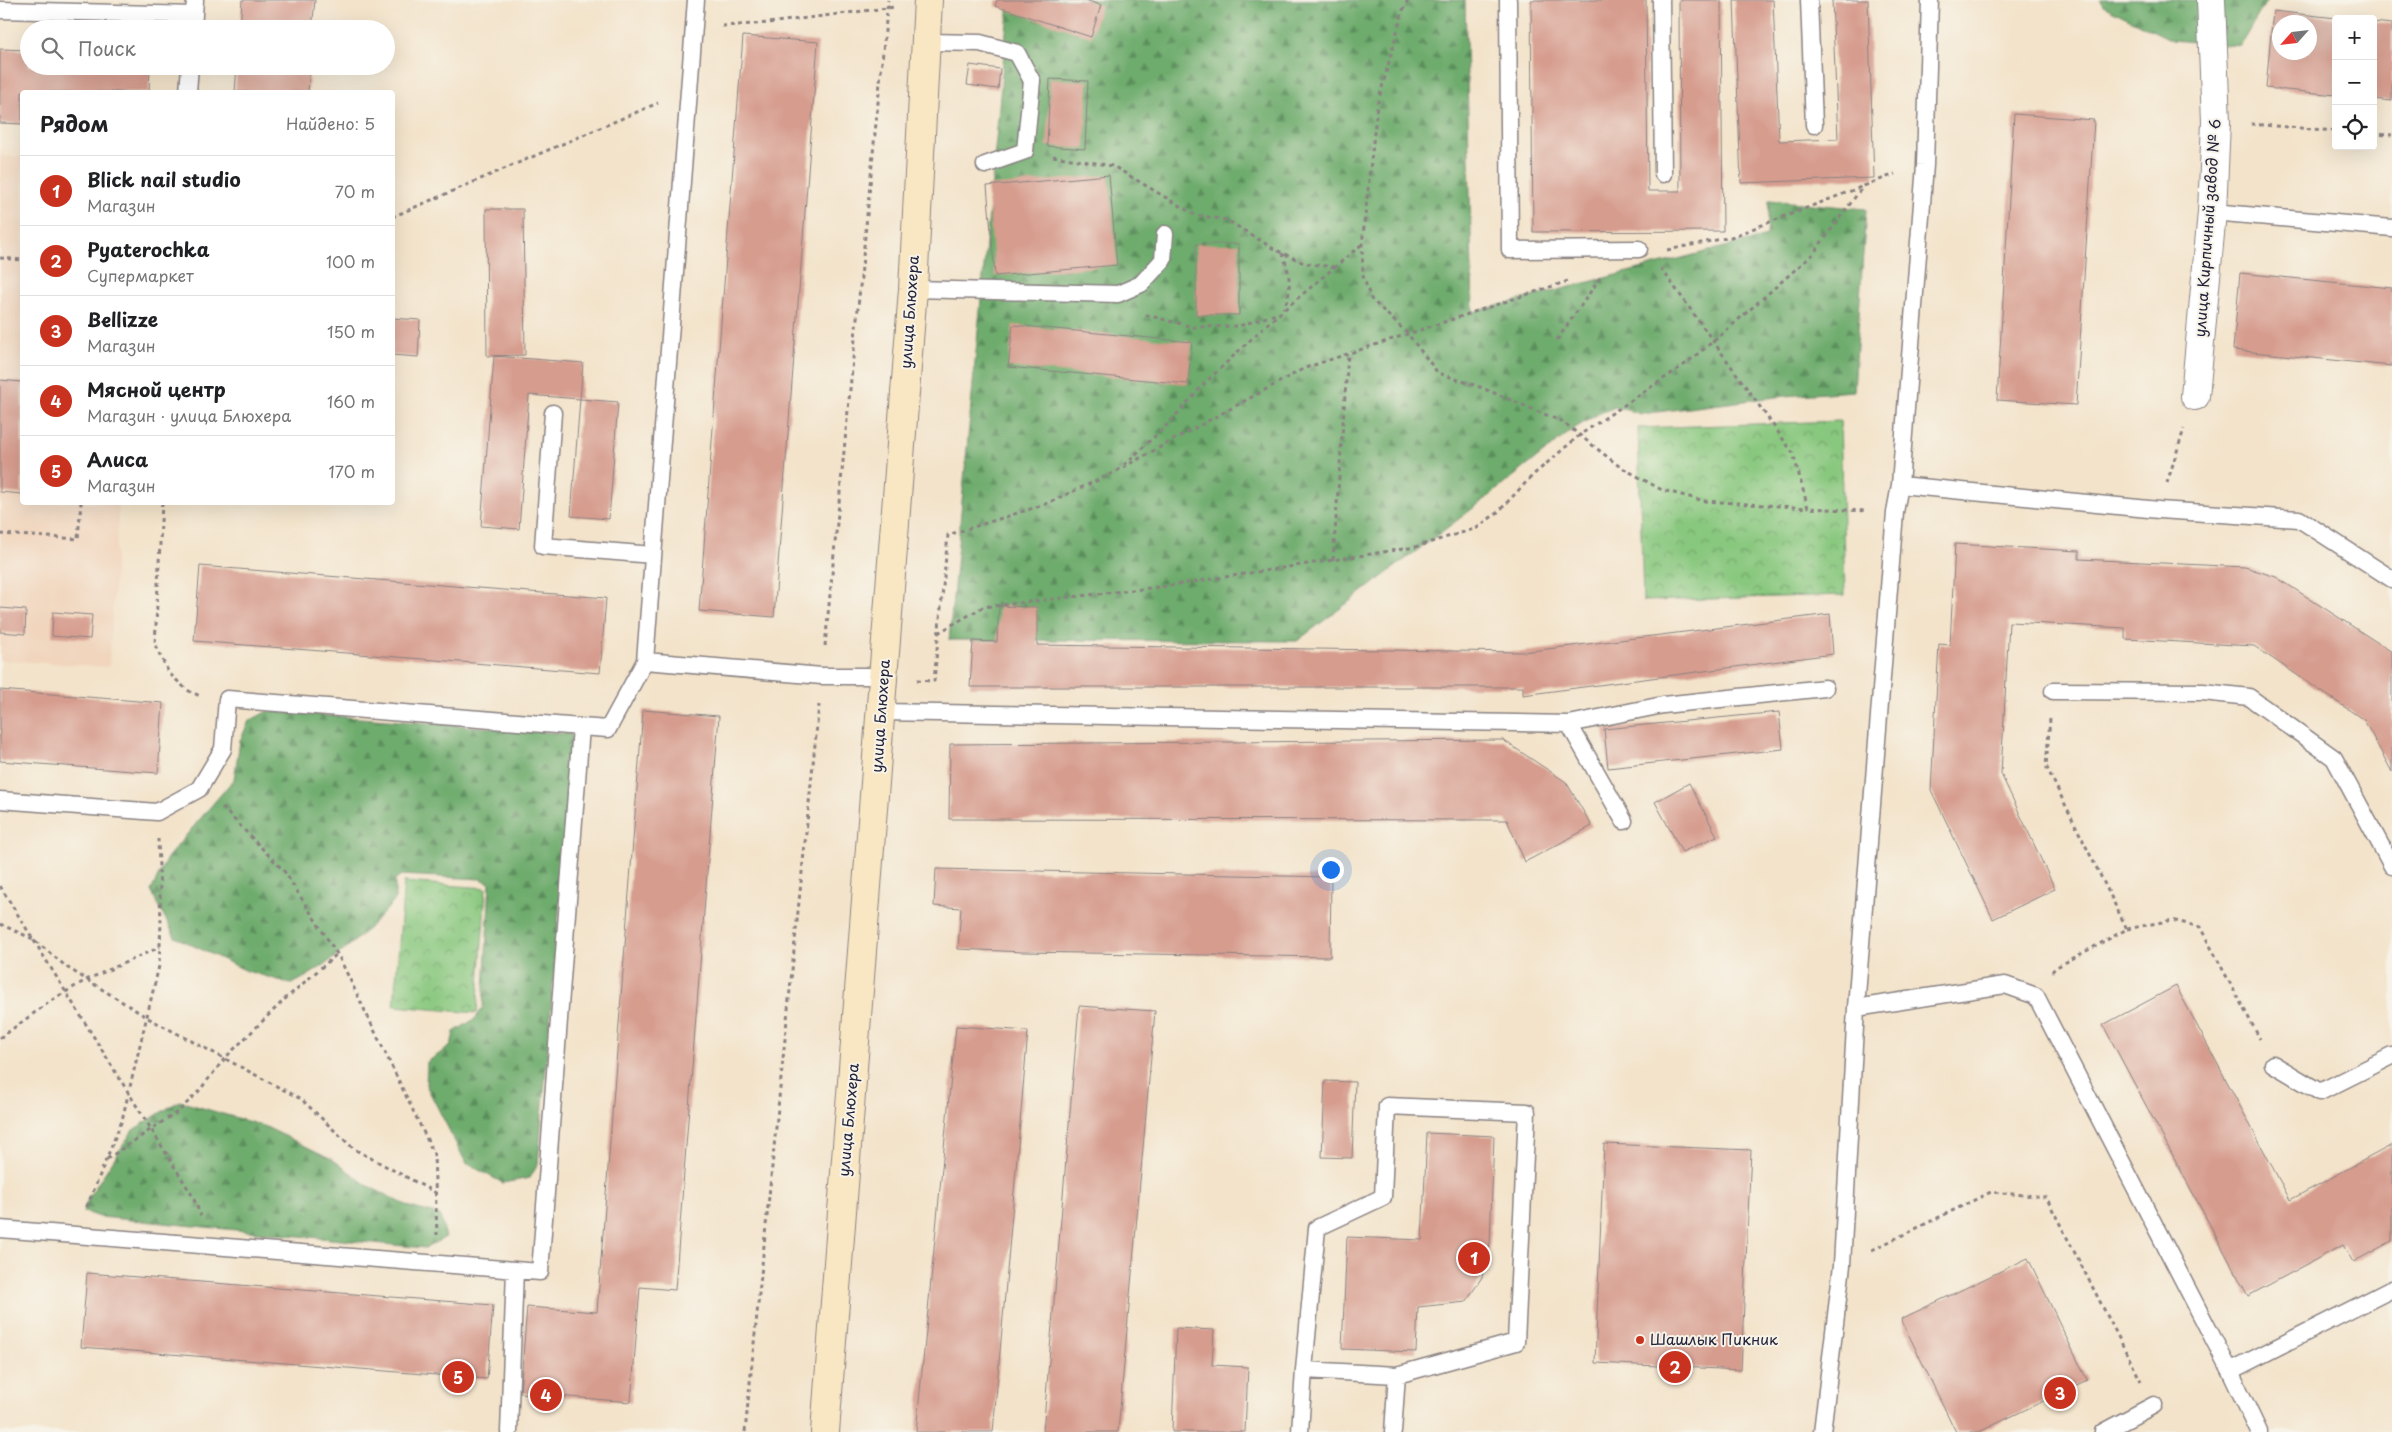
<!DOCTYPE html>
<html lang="ru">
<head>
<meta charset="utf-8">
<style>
  :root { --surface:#fff; --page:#f6f6f6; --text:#202124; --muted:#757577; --line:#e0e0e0; --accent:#c8321e }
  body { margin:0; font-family:"Playpen Sans",sans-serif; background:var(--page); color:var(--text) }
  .controls { position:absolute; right:15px; top:15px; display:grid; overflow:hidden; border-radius:5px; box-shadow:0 5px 20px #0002 }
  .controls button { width:45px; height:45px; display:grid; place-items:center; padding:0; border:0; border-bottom:1px solid var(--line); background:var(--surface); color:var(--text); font:25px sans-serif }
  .compass { position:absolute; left:2272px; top:15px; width:45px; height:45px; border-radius:50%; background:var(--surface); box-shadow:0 5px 20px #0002; rotate:243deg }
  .you { position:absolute; left:1330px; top:869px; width:18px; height:18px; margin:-12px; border:4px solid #fff; border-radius:50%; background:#1a73e8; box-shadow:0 0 0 8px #1a73e833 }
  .badge { display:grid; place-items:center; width:32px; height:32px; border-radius:50%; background:var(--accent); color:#fff; font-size:16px; font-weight:700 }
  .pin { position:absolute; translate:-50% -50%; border:2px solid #fff; box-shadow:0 1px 5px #0006 }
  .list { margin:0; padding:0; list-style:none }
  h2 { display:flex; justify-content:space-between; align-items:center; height:65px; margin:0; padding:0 20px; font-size:21px }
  h2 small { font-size:16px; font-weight:400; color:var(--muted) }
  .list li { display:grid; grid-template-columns:32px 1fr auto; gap:15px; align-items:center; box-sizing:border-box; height:70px; padding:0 20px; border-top:1px solid var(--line) }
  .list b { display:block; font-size:19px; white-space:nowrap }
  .list p { margin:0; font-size:16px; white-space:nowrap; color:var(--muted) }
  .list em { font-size:16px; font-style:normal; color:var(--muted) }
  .icon { flex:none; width:28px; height:28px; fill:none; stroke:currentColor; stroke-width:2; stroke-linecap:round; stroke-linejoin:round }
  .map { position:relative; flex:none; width:2392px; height:1432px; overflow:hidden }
  .search { position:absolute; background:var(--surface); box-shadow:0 5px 20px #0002; left:20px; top:20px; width:375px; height:55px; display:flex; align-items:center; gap:12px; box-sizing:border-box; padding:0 18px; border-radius:28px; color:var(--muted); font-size:19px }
  .panel { position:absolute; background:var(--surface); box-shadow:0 5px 20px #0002; left:20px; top:90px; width:375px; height:415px; border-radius:5px }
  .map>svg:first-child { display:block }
  .built { fill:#f1d5bd }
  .forest { fill:url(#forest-firs); stroke:#486754 }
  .park { fill:url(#park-crowns); stroke:#55745c }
  .building { fill:#d69c8e; fill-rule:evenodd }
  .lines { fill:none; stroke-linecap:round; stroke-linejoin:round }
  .lane-casing { stroke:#8a8282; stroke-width:19 }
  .street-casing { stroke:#8a8282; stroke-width:30 }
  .secondary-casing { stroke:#8a8282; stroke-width:30 }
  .path { stroke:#8a8282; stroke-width:3; stroke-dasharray:4 4; stroke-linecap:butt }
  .lane { stroke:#fff; stroke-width:16 }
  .street { stroke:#fff; stroke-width:28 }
  .secondary { stroke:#f9e7c3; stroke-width:28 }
  .poi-dot { fill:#c8321e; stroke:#f7f3e8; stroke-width:2 }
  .labels { text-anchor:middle; stroke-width:4; stroke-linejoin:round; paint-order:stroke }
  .street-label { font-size:15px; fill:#22223b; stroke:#f7f3e8 }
  .poi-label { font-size:15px; fill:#22223b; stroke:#f7f3e8; text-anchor:start }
</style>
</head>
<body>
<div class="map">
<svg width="2392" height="1432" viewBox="0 0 2392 1432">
  <defs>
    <pattern id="forest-firs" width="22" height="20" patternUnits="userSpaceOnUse" patternTransform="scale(1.25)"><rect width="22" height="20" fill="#6eac6d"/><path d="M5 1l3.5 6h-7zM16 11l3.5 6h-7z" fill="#5a8c5b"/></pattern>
    <pattern id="park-crowns" width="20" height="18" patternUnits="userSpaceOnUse" patternTransform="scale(1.25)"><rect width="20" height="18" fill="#88c77e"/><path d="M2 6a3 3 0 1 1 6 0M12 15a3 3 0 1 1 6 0" fill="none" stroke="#6fa168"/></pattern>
  </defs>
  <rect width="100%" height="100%" fill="#f7f3e8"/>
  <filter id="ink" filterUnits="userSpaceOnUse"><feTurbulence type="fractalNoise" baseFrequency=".02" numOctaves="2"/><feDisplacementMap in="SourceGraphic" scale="10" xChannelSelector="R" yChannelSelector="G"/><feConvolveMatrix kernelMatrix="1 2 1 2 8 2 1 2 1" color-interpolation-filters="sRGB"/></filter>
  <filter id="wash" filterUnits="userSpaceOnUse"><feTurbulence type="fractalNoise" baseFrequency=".0096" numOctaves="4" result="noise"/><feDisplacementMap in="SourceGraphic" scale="20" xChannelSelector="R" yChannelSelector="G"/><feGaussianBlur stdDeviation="1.12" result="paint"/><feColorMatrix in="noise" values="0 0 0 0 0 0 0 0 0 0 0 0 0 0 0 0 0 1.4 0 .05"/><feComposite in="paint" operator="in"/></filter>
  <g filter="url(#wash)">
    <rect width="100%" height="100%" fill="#f3e3ca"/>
    <!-- built -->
    <path class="built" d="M0,156L22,157V502L119,503L109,667L0,660Z"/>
    <!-- forest -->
    <path class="forest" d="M1009,0H1465L1473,312L1767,236L1769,200L1866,209L1854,391L1784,396L1641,414L1615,407L1598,414L1575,428L1476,506L1297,641L949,640Z
      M2100,0H2267L2240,46L2172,40L2103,6Z
      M268,711L571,734L573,743L538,1164L530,1178L503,1183L466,1163L426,1085L427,1062L451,1046L454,1032L476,1018L483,1007L490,883L481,879L401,875L395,880V900C369,931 328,967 292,984L247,971L175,937L151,891L167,858L234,779L240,741L249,721Z
      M179,1101L264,1126L332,1159L368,1186L410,1207L440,1215L446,1237L425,1248L100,1217L83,1211L89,1197L133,1130Z"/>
    <!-- park -->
    <path class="park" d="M1840,421L1845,595L1643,601L1638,428Z
      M404,882L486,888L477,1013L394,1006Z"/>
    <g id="blocks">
      <!-- building -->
      <path class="building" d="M242,0H315L312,29H240Z
        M997,0H1085L1101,5L1091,37L995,6Z
        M1531,0H1646L1648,191H1680L1679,0H1721L1723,231L1533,232Z
        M1734,0H1773L1779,141L1838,139L1832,0H1868L1874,178L1741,183Z
        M2273,11L2336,18V95L2266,88ZM2280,22H2310V52H2280Z
        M2373,22L2392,24V101L2373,99Z
        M743,36L818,42L774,617L699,611Z
        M0,49L29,50V66H150L149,92H22V124L0,123Z
        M970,65L1000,69L998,89L967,85Z
        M237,66H310L308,92H235Z
        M1050,79L1088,81L1085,149L1047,146Z
        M2014,114L2094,120L2076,405L1997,400Z
        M1109,175L1117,265L995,276L987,186Z
        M486,209H523L525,355L487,356Z
        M1196,244H1239V315H1196Z
        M2240,273L2392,288V366L2233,350Z
        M392,318L420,320L418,357L392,355Z
        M1013,325L1192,342L1188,384L1008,367Z
        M494,356L583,363L580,399L529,395L519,529L481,526Z
        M0,380L22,382V494L0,492Z
        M580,399L618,402L609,519L571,516Z
        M1955,544L2079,551V559L2245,567L2276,577L2392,652V772L2364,720L2254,646L2125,639V628L2009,622L2001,774L2055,889L1993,919L1931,790L1939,644L1950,645Z
        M200,566L606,598L600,673L194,641Z
        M999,606L1037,607V645L1523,652L1830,614L1833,654L1523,695V687H970L973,641L997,642Z
        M0,608L26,610L25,634L0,632Z
        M53,612L92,615L90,639L52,636Z
        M0,690L163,703L158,773L0,761Z
        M643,710L719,716L675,1290L640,1287L631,1402L520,1393L527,1307L597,1312Z
        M1779,712L1783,749L1608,768L1604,729Z
        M1503,740L1566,782L1592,826L1525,862L1507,820L949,819L950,744Z
        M1689,783L1717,836L1682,852L1655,802Z
        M936,869L1331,877L1330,957L1023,952L958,949L961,908L934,906Z
        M2176,986L2290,1200L2392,1145V1241L2353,1262L2343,1245L2248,1296L2103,1025Z
        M1079,1006L1155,1011L1118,1432H1043Z
        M956,1026L1028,1031L993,1432H916Z
        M1325,1081L1355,1082L1352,1158L1322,1157Z
        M1427,1133L1494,1136L1490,1243L1482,1277L1466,1302L1418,1307L1416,1352L1342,1349L1347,1237L1422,1240Z
        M1604,1144L1751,1150L1741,1370L1595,1363Z
        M2028,1258L2087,1380L1979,1432H1956L1901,1319Z
        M87,1273L493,1305L487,1379L81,1347Z
        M1176,1328L1214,1330L1212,1365L1248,1367L1245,1432H1172Z"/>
    </g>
  </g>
  <g filter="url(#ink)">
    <use href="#blocks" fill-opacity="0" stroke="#8a8282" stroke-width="1"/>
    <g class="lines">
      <defs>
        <path id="lane" d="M1508,0L1510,250L1639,249
          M1661,0L1663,174
          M1809,0L1814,125
          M0,10L194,15
          M193,29L195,0
          M926,42L980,43L1017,53L1032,81L1025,151L985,165
          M188,92L190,66
          M2212,212L2392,228
          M913,289L1118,294L1141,284L1163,260L1165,234
          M553,413L543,546L653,555
          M1900,485L1925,165L1930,0
          M645,661L822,676H884
          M2053,691L2203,692L2249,697L2334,758L2392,866
          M881,712L1569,724L1663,705L1825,688
          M1569,724L1624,821
          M0,800L157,812L199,789L223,749L227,699L581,727
          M1856,1008L2005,985L2036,996L2230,1371L2392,1289
          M2273,1064L2320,1092L2392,1056
          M0,1229L540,1272L581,727L608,729L645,661L696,0
          M1304,1370L1317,1228L1383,1197L1387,1106L1527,1112L1516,1342L1397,1375
          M2230,1371L2259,1432
          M509,1432L515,1270
          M1300,1432L1304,1370L1397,1375L1393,1432
          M1822,1432L1842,1265L1856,1008L1895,512L1900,485L2159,510L2299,519L2392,579
          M2103,1432L2154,1405"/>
        <path id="street" d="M2195,396L2212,212L2216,122L2211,0"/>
        <path id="secondary" d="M825,1432L913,289L928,0"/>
      </defs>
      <!-- lane casing -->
      <use href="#lane" class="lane-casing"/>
      <!-- street casing -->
      <use href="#street" class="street-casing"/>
      <!-- secondary casing -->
      <use href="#secondary" class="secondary-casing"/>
      <!-- path -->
      <path class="path" d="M1408,0L1403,10L1377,106L1362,245L1363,276L1371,299L1407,333L1438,373L1480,387L1563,422L1619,466L1662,490L1705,501L1808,508
        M722,26L768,23L894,7
        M2251,124L2336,131
        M2373,134L2392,135
        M1053,156L1113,166L1195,215L1227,220L1274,249L1304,263L1334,267
        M392,217L658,103
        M1667,250L1731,237L1895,174
        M1282,253C1290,271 1293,292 1283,309
        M0,258L22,260
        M1661,268L1793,453L1808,508L1867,511
        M1146,315L1193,327L1239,326L1279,313
        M1557,340L1600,278
        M1124,465L1168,424L1205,383L1266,325L1361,245
        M2167,483L2184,429
        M162,502L155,645L169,673L187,690L200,696
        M0,534L78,539L81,502
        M1333,560L1348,354
        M938,633L983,607L1168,586L1415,547L1477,528L1498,512L1533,475L1581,434L1684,365L1721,335L1813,254L1864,185
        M825,646L888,0
        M917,680L934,681L948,535L1043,505L1109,475L1305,368L1568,281
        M2050,719L2046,766L2127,929L2055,968L2051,973
        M222,807L284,871L339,957L434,1154L437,1235
        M0,886L192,1195L201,1216
        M0,924L33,939L68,968L148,1018L301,1099L354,1149L436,1193
        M2127,929L2172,920L2200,927L2260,1039
        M0,1038L52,1000L86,980L160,947
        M107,1159L180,1110L199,1091L225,1058L285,999L337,954
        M87,1207L122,1120L159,966L161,923L158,839
        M1872,1250L1991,1192L2046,1197L2141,1381
        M745,1432L819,705"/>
      <!-- lane -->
      <use href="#lane" class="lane"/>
      <!-- street -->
      <use href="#street" class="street"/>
      <!-- secondary -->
      <use href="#secondary" class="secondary"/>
    </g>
  </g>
  <!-- markers -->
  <circle class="poi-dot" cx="1640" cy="1340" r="5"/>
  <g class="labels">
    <!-- street labels -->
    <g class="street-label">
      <text transform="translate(2208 228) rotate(-86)" y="5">улица Кирпичный завод № 6</text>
      <text transform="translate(910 312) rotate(-86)" y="5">улица Блюхера</text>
      <text transform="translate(881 716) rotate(-86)" y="5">улица Блюхера</text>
      <text transform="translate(849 1120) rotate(-85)" y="5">улица Блюхера</text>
    </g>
    <!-- poi labels -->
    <g class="poi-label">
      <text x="1650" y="1345">Шашлык Пикник</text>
    </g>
  </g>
</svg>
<div class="controls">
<button>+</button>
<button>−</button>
<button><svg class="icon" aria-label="locate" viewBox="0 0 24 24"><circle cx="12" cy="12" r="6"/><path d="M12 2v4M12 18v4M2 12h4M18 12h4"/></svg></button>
</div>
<svg class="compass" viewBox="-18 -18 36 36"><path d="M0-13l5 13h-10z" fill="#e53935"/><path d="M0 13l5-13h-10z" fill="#757577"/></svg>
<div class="you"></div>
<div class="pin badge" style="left:1474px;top:1258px">1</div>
<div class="pin badge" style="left:1675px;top:1367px">2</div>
<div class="pin badge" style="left:2060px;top:1393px">3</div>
<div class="pin badge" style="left:546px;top:1395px">4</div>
<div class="pin badge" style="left:458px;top:1377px">5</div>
<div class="search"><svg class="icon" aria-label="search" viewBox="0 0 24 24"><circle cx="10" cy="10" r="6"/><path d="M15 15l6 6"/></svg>Поиск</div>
<section class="panel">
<h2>Рядом<small>Найдено: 5</small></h2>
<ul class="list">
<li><span class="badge">1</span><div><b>Blick nail studio</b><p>Магазин</p></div><em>70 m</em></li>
<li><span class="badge">2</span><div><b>Pyaterochka</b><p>Супермаркет</p></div><em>100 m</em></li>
<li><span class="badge">3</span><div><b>Bellizze</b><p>Магазин</p></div><em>150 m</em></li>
<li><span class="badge">4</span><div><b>Мясной центр</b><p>Магазин · улица Блюхера</p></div><em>160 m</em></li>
<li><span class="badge">5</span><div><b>Алиса</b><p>Магазин</p></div><em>170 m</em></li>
</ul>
</section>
</div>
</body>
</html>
